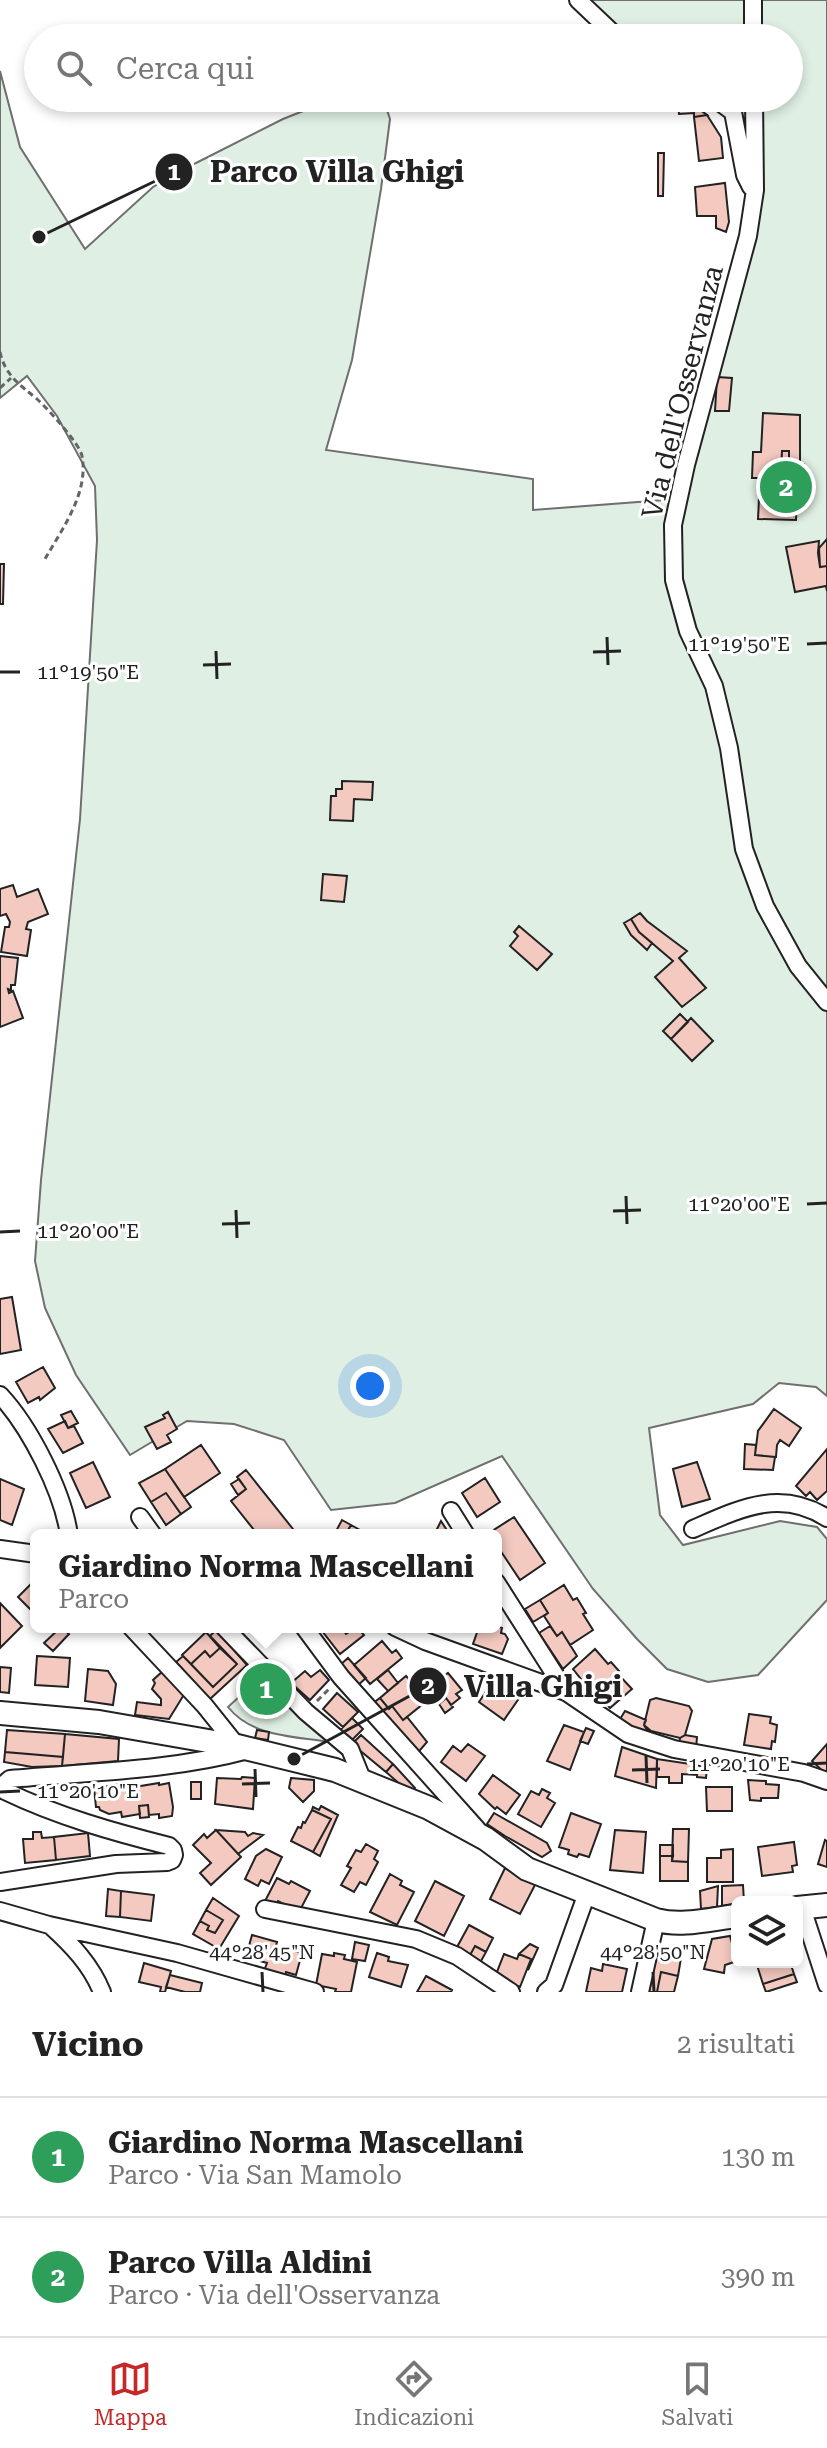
<!DOCTYPE html>
<html lang="it">
<head>
<meta charset="utf-8">
<style>
  :root { --surface:#fff; --page:#f6f6f6; --text:#222; --muted:#767676; --line:#e0e0e0; --accent:#c62828 }
  body { margin:0; font-family:"Roboto Serif",serif; background:var(--page); color:var(--text) }
  .controls { position:absolute; right:24px; bottom:24px; display:grid; overflow:hidden; border-radius:12px; box-shadow:0 4px 12px #0003 }
  .controls button { width:72px; height:72px; display:grid; place-items:center; padding:0; border:0; border-bottom:2px solid var(--line); background:var(--surface); color:var(--text); font:40px sans-serif }
  .you { position:absolute; left:370px; top:1386px; width:28px; height:28px; margin:-20px; border:6px solid #fff; border-radius:50%; background:#1a73e8; box-shadow:0 0 0 12px #1a73e833 }
  .badge { display:grid; place-items:center; width:52px; height:52px; border-radius:50%; background:var(--accent); color:#fff; font-size:26px; font-weight:700 }
  .pin { position:absolute; translate:-50% -50%; border:4px solid #fff; box-shadow:0 2px 8px #0006 }
  .popup { position:absolute; left:30px; top:1529px; width:472px; height:104px; box-sizing:border-box; display:grid; place-content:center; border-radius:12px; background:var(--surface); filter:drop-shadow(0 2px 6px #0005); font-size:26px; white-space:nowrap; color:var(--muted) }
  .popup b { font-size:30px; color:var(--text) }
  .popup::after { content:''; position:absolute; left:50%; top:100%; margin-left:-16px; border:16px solid transparent; border-top-color:var(--surface) }
  .list { margin:0; padding:0; list-style:none }
  h2 { display:flex; justify-content:space-between; align-items:center; height:104px; margin:0; padding:0 32px; font-size:34px }
  h2 small { font-size:26px; font-weight:400; color:var(--muted) }
  .list li { display:grid; grid-template-columns:52px 1fr auto; gap:24px; align-items:center; box-sizing:border-box; height:120px; padding:0 32px; border-top:2px solid var(--line) }
  .list b { display:block; font-size:30px; white-space:nowrap }
  .list p { margin:0; font-size:26px; white-space:nowrap; color:var(--muted) }
  .list em { font-size:26px; font-style:normal; color:var(--muted) }
  .icon { flex:none; width:44px; height:44px; fill:none; stroke:currentColor; stroke-width:2; stroke-linecap:round; stroke-linejoin:round }
  .map { position:relative; flex:none; width:827px; height:1992px; overflow:hidden }
  .search { position:absolute; background:var(--surface); box-shadow:0 4px 12px #0003; left:24px; right:24px; top:24px; height:88px; display:flex; align-items:center; gap:20px; box-sizing:border-box; padding:0 28px; border-radius:44px; color:var(--muted); font-size:30px }
  .sheet { height:344px; background:var(--surface) }
  nav { display:flex; justify-content:space-around; align-items:center; box-sizing:border-box; height:112px; border-top:2px solid var(--line); background:var(--surface); font-size:22px; color:var(--muted) }
  nav a { display:grid; justify-items:center; gap:4px }
  nav .on { color:var(--accent) }
  .map>svg:first-child { display:block }
  .green { fill:#e0efe3; stroke:#6f6f6f; stroke-width:2 }
  .building { fill:#f3c9c0; stroke:#222; stroke-width:2 }
  .lines { fill:none; stroke-linecap:round; stroke-linejoin:round }
  .minor-casing { stroke:#222; stroke-width:20 }
  .secondary-casing { stroke:#222; stroke-width:26 }
  .path { stroke:#646464; stroke-width:3; stroke-dasharray:6 4; stroke-linecap:butt }
  .minor { stroke:#fff; stroke-width:16 }
  .secondary { stroke:#fff; stroke-width:22 }
  .ticks { fill:none; stroke:#222; stroke-width:3 }
  .labels { text-anchor:middle; stroke-width:6; stroke-linejoin:round; paint-order:stroke }
  .street-label { font-size:28px; fill:#222; stroke:#fff }
  .ticks-label { font-size:20px; text-anchor:middle; fill:#222; stroke:#fff; stroke-width:6; stroke-linejoin:round; paint-order:stroke }
  .leader { fill:none; stroke:#222; stroke-width:3 }
  .callout-dot { fill:#222; stroke:#fff; stroke-width:3 }
  .mark-label { font-size:24px; text-anchor:middle; font-weight:bold; fill:#fff }
  .callout-label { font-size:30px; text-anchor:middle; font-weight:bold; fill:#222; stroke:#fff; stroke-width:6; stroke-linejoin:round; paint-order:stroke }
</style>
</head>
<body>
<div class="map">
<svg width="827" height="1992" viewBox="0 0 827 1992">
  <rect width="100%" height="100%" fill="#fff"/>
  <!-- green -->
  <path class="green" d="M569,0H827V1396L816,1387L779,1383L753,1404L649,1428L660,1515L683,1545L780,1521L817,1527L827,1539V1600L758,1675L708,1682L667,1669L637,1639L593,1589L502,1456L395,1503L331,1510L284,1440L234,1424L187,1421L130,1455L76,1375L45,1308L35,1261L41,1180L80,819L97,540L95,486L57,416L27,376L0,398V71L20,147L85,249L153,187L196,163L283,119L336,98H383L390,119L381,189L352,360L326,450L533,479V510L677,499L753,197L739,120L702,98H789V38H606Z
    M267,1671L336,1737L328,1742C293,1736 252,1737 228,1707Z"/>
  <!-- building -->
  <path class="building" d="M678,101L692,104L707,115L694,117V113L679,114Z
    M707,115L721,137L723,158L699,161L694,117Z
    M658,153H664L663,196H658Z
    M725,183L729,222L726,232L716,228V216H697L695,187Z
    M717,377L732,378L729,411H715Z
    M763,413L800,415V461H789V451H782L781,473L798,474L796,520L758,519L760,478H752L753,452H761Z
    M782,451H789V461L804,464L805,468L802,473H781Z
    M827,539V566L820,567L819,548Z
    M819,541L818,553L820,567L827,566V591L826,586L795,592L786,547Z
    M0,564H4L3,604H0Z
    M342,781L373,782L372,800L354,799L353,821L330,820L331,796H336V789H342Z
    M323,874L347,876L344,902L321,900Z
    M13,885L17,897L38,889L48,914L28,922L26,929L31,930L27,956L1,952L5,927H9L10,922L6,914L0,916V889Z
    M640,913L647,921L687,951L679,958L706,988L682,1007L655,977L673,961L639,932L631,919Z
    M631,919L639,932L652,943L647,950L631,935L624,923Z
    M519,926L552,954L537,970L510,946L518,936L514,932Z
    M0,956L18,958L15,985H11V990L8,989L9,993L13,991L23,1018L0,1027Z
    M680,1014L688,1022L671,1039L663,1031Z
    M691,1018L713,1041L692,1061L671,1039Z
    M12,1297L21,1350L0,1354V1299Z
    M43,1367L55,1388L40,1400L39,1397L28,1403L16,1382Z
    M774,1409L801,1428L789,1446L780,1440L777,1445L776,1457L755,1455L758,1431Z
    M71,1411L78,1423L68,1428L61,1415Z
    M168,1412L177,1429L167,1435L171,1442L157,1449L145,1427L165,1418L163,1415Z
    M65,1421L68,1428L74,1426L83,1443L63,1453L48,1429Z
    M745,1444L756,1445L755,1455L775,1457L773,1470L744,1469Z
    M201,1445L220,1473L184,1497L165,1469Z
    M827,1449V1491L817,1500L810,1492L806,1496L796,1486Z
    M93,1462L110,1497L86,1508L70,1473Z
    M697,1462L710,1499L682,1507L673,1469Z
    M165,1469L191,1507L181,1514L166,1493L151,1502L139,1483Z
    M246,1470L293,1529L286,1535H258L231,1501L246,1489L237,1477Z
    M485,1478L500,1502L477,1517L462,1493Z
    M0,1479L24,1489L12,1525L0,1520Z
    M239,1479L246,1489L238,1495L231,1484Z
    M166,1493L181,1514L166,1525L151,1502Z
    M514,1517L545,1563L520,1580L496,1544V1535L489,1533Z
    M342,1520L351,1525L345,1535H334Z
    M441,1521L450,1535H434Z
    M351,1525L369,1535H345Z
    M36,1579V1615L18,1597Z
    M564,1585L573,1600L577,1598L586,1613L583,1614L593,1630L570,1645L562,1632L557,1636L544,1616L548,1613L540,1600Z
    M540,1600L548,1613L533,1622L525,1609Z
    M0,1603L22,1626L0,1648Z
    M496,1626L502,1628L501,1633L505,1634L508,1639L502,1654L473,1644L479,1627Z
    M550,1626L557,1636L562,1632L577,1656L563,1669L539,1633Z
    M61,1627L69,1634L53,1651L44,1643Z
    M319,1627H341L346,1634L357,1627L364,1635L340,1654Z
    M216,1630L247,1665L210,1699L176,1662L183,1656L213,1687L237,1664L210,1636Z
    M206,1632L220,1648L210,1657L205,1651L191,1664L182,1655Z
    M382,1641L392,1653L396,1650L402,1658L370,1684L354,1665Z
    M220,1648L237,1664L213,1687L191,1664L205,1651L210,1657Z
    M595,1649L608,1664L611,1662L619,1671L617,1673L632,1689L610,1708L599,1696L596,1698L573,1669Z
    M37,1656L70,1658L68,1687L35,1685Z
    M348,1658L366,1678L357,1686L340,1665Z
    M0,1667L11,1668L9,1693L0,1692Z
    M88,1669L108,1671L116,1684L113,1705L85,1701Z
    M320,1670L329,1680L310,1700L291,1683L305,1671L311,1677Z
    M388,1670L398,1683L388,1691L377,1679Z
    M163,1671L185,1693L169,1719L135,1715L137,1702L161,1705V1699L152,1689L155,1683L153,1680Z
    M448,1673L462,1690L456,1694L460,1698L451,1705L446,1698L439,1703L427,1689Z
    M406,1676L416,1687L411,1690L423,1704L403,1720L392,1706L389,1709L380,1698Z
    M491,1684L505,1694L511,1686L522,1694L504,1720L479,1702Z
    M337,1693L358,1712L343,1727L323,1709Z
    M380,1698L389,1709L392,1706L403,1720L407,1717L427,1742L415,1756L372,1704Z
    M446,1698L453,1707L445,1713L439,1704Z
    M656,1698L689,1706L692,1711L685,1735L680,1738L647,1730L644,1725L650,1700Z
    M625,1711L646,1720L644,1725L650,1730L648,1738L617,1724Z
    M749,1714L771,1717L770,1723L777,1725L775,1742L772,1741L771,1749L744,1745Z
    M352,1718L363,1729L352,1740L340,1730Z
    M564,1725L584,1732L570,1770L547,1761Z
    M586,1728L594,1731L588,1744L580,1741Z
    M7,1730L65,1734L63,1757L5,1752Z
    M257,1730L269,1732L268,1740L255,1738Z
    M65,1734L119,1739L118,1761L62,1766Z
    M361,1735L393,1764L386,1772L352,1744Z
    M685,1735L697,1737L696,1749L679,1746L680,1738Z
    M468,1744L485,1756L466,1781L441,1762L453,1746L461,1752Z
    M827,1744V1775L812,1761Z
    M622,1747L657,1759L656,1788L615,1776Z
    M5,1752L63,1757L62,1766L32,1767L4,1762Z
    M657,1759L697,1765V1775L682,1774V1783H669V1777H657Z
    M393,1764L415,1788L410,1793L386,1772Z
    M697,1765L707,1768L706,1778L697,1777Z
    M493,1775L520,1795L506,1814L497,1807L495,1809L479,1794Z
    M242,1777L255,1778L253,1809L215,1804L217,1778L241,1779Z
    M291,1778L314,1780V1791L303,1802L289,1788Z
    M748,1780L766,1781V1784L779,1785L778,1798H761V1801L750,1800Z
    M191,1782H201V1799H191Z
    M159,1783V1785L169,1783L173,1807L172,1816L159,1818V1814L149,1815L148,1805L139,1806L140,1814L122,1817L121,1812L109,1814L100,1810L99,1807H96L94,1788L122,1784V1789Z
    M706,1787H732V1811H707Z
    M542,1789L550,1793L547,1798L555,1803L541,1827L518,1814L531,1791L539,1795Z
    M148,1805L149,1817L140,1818L139,1806Z
    M321,1806L338,1815L320,1856L313,1852L331,1819L312,1810L313,1807L319,1810Z
    M312,1810L331,1819L313,1852L291,1841L298,1827L301,1828L303,1822L305,1823Z
    M494,1813L547,1843L551,1851L542,1857L505,1836L487,1824Z
    M571,1813L601,1824L589,1857L579,1854L577,1857L568,1854L569,1850L559,1847Z
    M673,1829H689L688,1862L672,1861Z
    M216,1830L241,1857L211,1885L200,1873L211,1863L193,1845L204,1834L207,1838Z
    M216,1830L245,1832L248,1836L253,1833L263,1835L238,1854Z
    M615,1830L646,1832L643,1873L610,1870Z
    M33,1832H41L42,1838L54,1837L56,1860L25,1863L23,1839H33Z
    M88,1833L90,1856L56,1860L54,1837Z
    M825,1840L827,1841V1867L818,1864Z
    M794,1842L797,1865L792,1866L793,1872L762,1876L758,1847Z
    M366,1844L378,1851L374,1859L378,1862L366,1885L360,1882L354,1892L341,1885L351,1868L347,1866L356,1850L361,1852Z
    M660,1845H673V1856H660Z
    M266,1849L282,1857L269,1884L261,1880L258,1886L245,1879L256,1856Z
    M733,1849V1882H707V1858H721V1850Z
    M660,1856H673L672,1861L688,1862V1881H660Z
    M505,1868L536,1883L520,1914L490,1899Z
    M390,1874L402,1881L400,1885L414,1892L397,1925L370,1912Z
    M277,1878L289,1884L291,1881L310,1891L299,1912L278,1901L275,1906L265,1901Z
    M435,1881L464,1896L444,1936L415,1921Z
    M743,1885L744,1902L722,1906V1886Z
    M718,1886L717,1907L701,1909L700,1891Z
    M108,1889L121,1891L120,1917L106,1916Z
    M121,1891L154,1895L151,1921L120,1917Z
    M213,1898L239,1916L219,1949L193,1934L200,1921L209,1926L207,1930L215,1933L223,1920L206,1910Z
    M206,1910L223,1920L215,1933L207,1930L209,1926L200,1921Z
    M469,1925L493,1938L486,1952L475,1946L469,1957L456,1949Z
    M252,1935L277,1942L276,1946L302,1953L296,1975L286,1972L285,1977L264,1971L267,1963L246,1957Z
    M730,1936L737,1961L725,1965L724,1973L704,1969L712,1939Z
    M355,1942L369,1945L365,1961L352,1959Z
    M530,1944L538,1948L528,1970L531,1959L519,1954Z
    M475,1946L486,1952L480,1963L469,1957Z
    M334,1953L345,1955L344,1959L357,1962L351,1992H335L336,1989L316,1985L322,1954L334,1956Z
    M377,1953L389,1957L388,1961L408,1965L401,1987L369,1977Z
    M657,1953L681,1958L678,1976L661,1972L657,1992H649Z
    M504,1954L517,1959L519,1954L531,1959L520,1987L495,1977Z
    M756,1962H790L794,1974L763,1984Z
    M144,1963L171,1971L165,1992H160L161,1987L139,1982Z
    M603,1964L627,1969L622,1992H586L591,1968L602,1971Z
    M661,1972L678,1976L674,1992H657Z
    M794,1974L797,1982L766,1992L763,1984Z
    M170,1975L202,1983L200,1992H185L166,1987Z
    M426,1976L452,1990L451,1992H417Z"/>
  <g class="lines">
    <defs>
      <path id="minor" d="M578,0L618,38
        M753,0V38
        M714,98L733,112L745,175L751,187
        M754,98L755,190L748,236L686,465L673,525L674,580L688,631L714,686L729,748L744,849L765,906L798,966L827,1002
        M0,1395C30,1427 63,1492 69,1535
        M451,1511L466,1535
        M140,1517L153,1535
        M693,1529C739,1509 780,1488 827,1518
        M0,1549L36,1554
        M496,1582L566,1692
        M131,1627L205,1706L237,1746
        M224,1627L306,1712L350,1749L362,1779
        M304,1627L341,1677L477,1829
        M395,1627L425,1641L566,1692L628,1734L674,1749L804,1773L827,1781
        M0,1882L116,1864L167,1862L172,1860L174,1855L173,1850L169,1846C113,1832 57,1816 5,1791L4,1784L10,1779C89,1772 170,1771 248,1750
        M802,1908L827,1985
        M265,1909L416,1939L457,1956L511,1992
        M0,1911L49,1925L177,1953L315,1992
        M51,1926C72,1945 91,1965 102,1992
        M546,1992L554,1985L587,1893
        M640,1992L656,1920"/>
      <path id="secondary" d="M0,1713L99,1722L237,1746L335,1770L429,1808L486,1839L527,1869L656,1920C682,1927 710,1919 737,1916
        M797,1908L827,1905"/>
    </defs>
    <!-- minor casing -->
    <use href="#minor" class="minor-casing"/>
    <!-- secondary casing -->
    <use href="#secondary" class="secondary-casing"/>
    <!-- path -->
    <path class="path" d="M0,352C5,375 19,384 37,399C47,408 80,444 82,456C89,493 62,529 45,559
      M0,388L11,378
      M317,1701L329,1689"/>
    <!-- minor -->
    <use href="#minor" class="minor"/>
    <!-- secondary -->
    <use href="#secondary" class="secondary"/>
  </g>
  <!-- ticks -->
  <path class="ticks" d="M607,637L608,665M807,644L827,643M216,651L217,679M593,652L621,651M203,665L231,664M0,672H20M626,1196L627,1224M807,1204L827,1203M236,1210L237,1238M613,1211L641,1210M222,1224L250,1223M0,1232L20,1231M646,1756L647,1783M807,1764L827,1763M255,1769L256,1797M632,1770L660,1769M242,1784L270,1783M0,1792L20,1791M262,1972L263,1992M653,1972L654,1992"/>
  <g class="labels">
    <!-- street labels -->
    <g class="street-label">
      <text transform="translate(682 392) rotate(-76)" y="10">Via dell'Osservanza</text>
    </g>
  </g>
  <g class="ticks-label">
    <text x="739" y="651">11°19'50"E</text>
    <text x="88" y="679">11°19'50"E</text>
    <text x="739" y="1211">11°20'00"E</text>
    <text x="88" y="1238">11°20'00"E</text>
    <text x="739" y="1771">11°20'10"E</text>
    <text x="88" y="1798">11°20'10"E</text>
    <text x="262" y="1959">44°28'45"N</text>
    <text x="653" y="1959">44°28'50"N</text>
  </g>
  <!-- callouts -->
  <path class="leader" d="M39 237L174 172M294 1759L428 1686"/>
  <g class="callout-dot">
    <circle cx="39" cy="237" r="8"/>
    <circle cx="294" cy="1759" r="8"/>
    <circle cx="174" cy="172" r="20"/>
    <circle cx="428" cy="1686" r="20"/>
  </g>
  <g class="mark-label">
    <text x="174" y="180">1</text>
    <text x="428" y="1694">2</text>
  </g>
  <g class="callout-label">
    <text x="337" y="182">Parco Villa Ghigi</text>
    <text x="543" y="1697">Villa Ghigi</text>
  </g>
</svg>
<div class="controls">
<button><svg class="icon" aria-label="layers" viewBox="0 0 24 24"><path d="M12 4l9 5-9 5-9-5zM3 14l9 5 9-5"/></svg></button>
</div>
<div class="you"></div>
<div class="pin badge" style="left:266px;top:1689px;background:#2e9e5b">1</div>
<div class="popup"><b>Giardino Norma Mascellani</b>Parco</div>
<div class="pin badge" style="left:786px;top:487px;background:#2e9e5b">2</div>
<div class="search"><svg class="icon" aria-label="search" viewBox="0 0 24 24"><circle cx="10" cy="10" r="6"/><path d="M15 15l6 6"/></svg>Cerca qui</div>
</div>
<section class="sheet">
<h2>Vicino<small>2 risultati</small></h2>
<ul class="list">
<li><span class="badge" style="background:#2e9e5b">1</span><div><b>Giardino Norma Mascellani</b><p>Parco · Via San Mamolo</p></div><em>130 m</em></li>
<li><span class="badge" style="background:#2e9e5b">2</span><div><b>Parco Villa Aldini</b><p>Parco · Via dell'Osservanza</p></div><em>390 m</em></li>
</ul>
</section>
<nav>
<a class="on"><svg class="icon" aria-label="map" viewBox="0 0 24 24"><path d="M3 6l6-2 6 2 6-2v14l-6 2-6-2-6 2zM9 4v14M15 6v14"/></svg>Mappa</a>
<a><svg class="icon" aria-label="directions" viewBox="0 0 24 24"><path d="M12 3l9 9-9 9-9-9zM9 14v-3h6M13 9l2 2-2 2"/></svg>Indicazioni</a>
<a><svg class="icon" aria-label="saved" viewBox="0 0 24 24"><path d="M7 4h10v16l-5-4-5 4z"/></svg>Salvati</a>
</nav>
</body>
</html>
